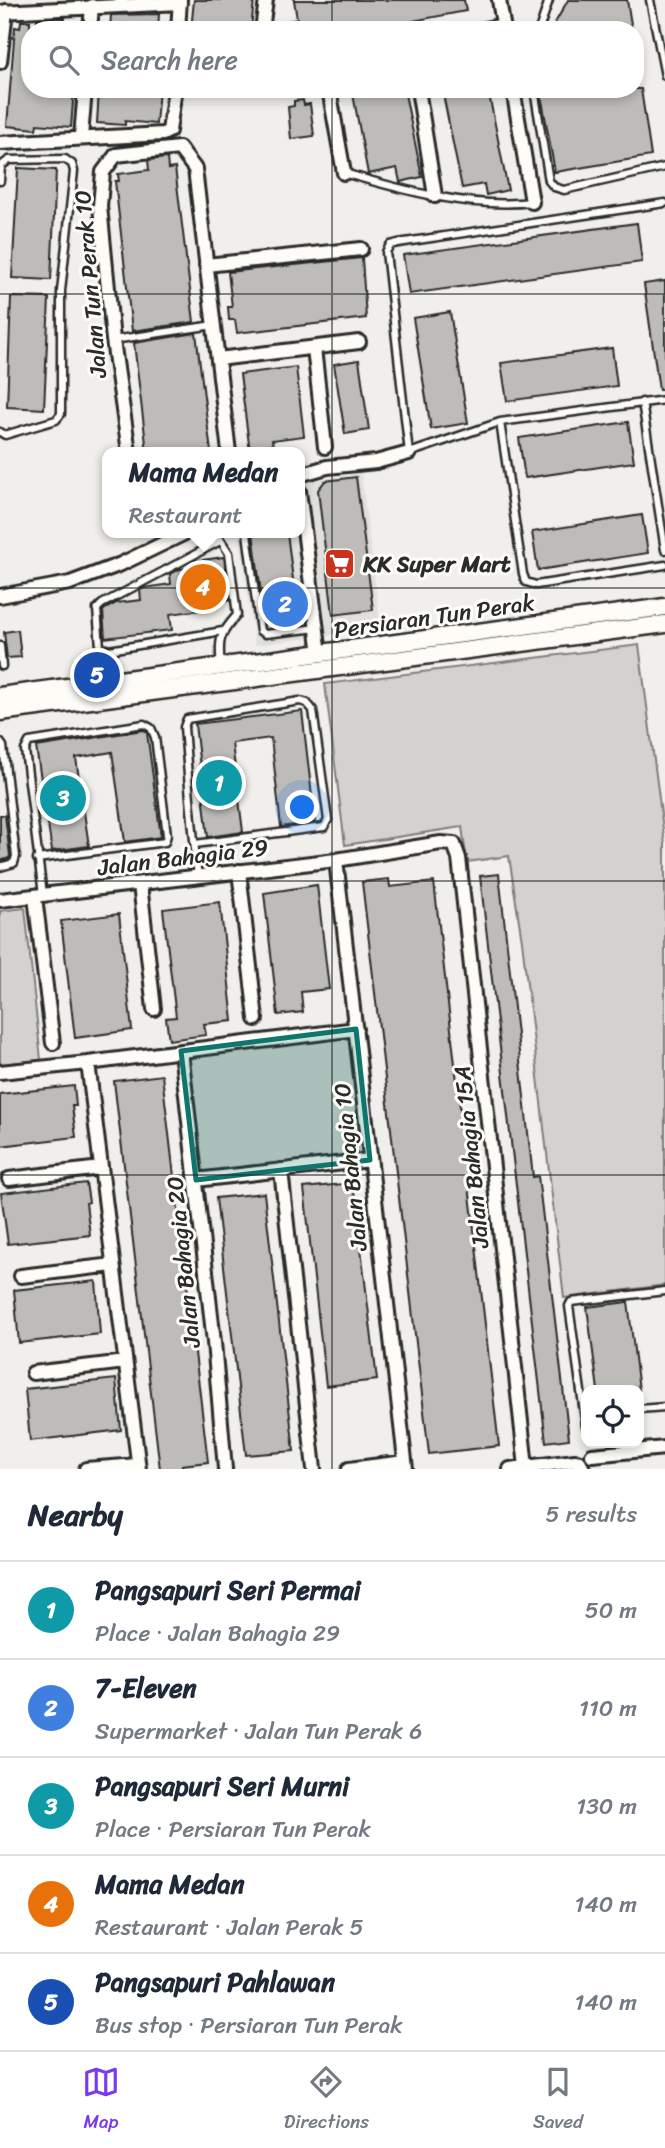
<!DOCTYPE html>
<html lang="en">
<head>
<meta charset="utf-8">
<style>
  :root { --surface:#fff; --page:#f6f6f7; --text:#1f2937; --muted:#747a83; --line:#e0e1e3; --accent:#7c3aed }
  body { margin:0; font-family:Sriracha,sans-serif; background:var(--page); color:var(--text) }
  .controls { position:absolute; right:21px; bottom:21px; display:grid; overflow:hidden; border-radius:14px; box-shadow:0 4px 10px #0003 }
  .controls button { width:63px; height:63px; display:grid; place-items:center; padding:0; border:0; border-bottom:2px solid var(--line); background:var(--surface); color:var(--text); font:35px sans-serif }
  .you { position:absolute; left:303px; top:808px; width:24px; height:24px; margin:-18px; border:5px solid #fff; border-radius:50%; background:#1a73e8; box-shadow:0 0 0 10px #1a73e833 }
  .badge { display:grid; place-items:center; width:46px; height:46px; border-radius:50%; background:var(--accent); color:#fff; font-size:23px; font-weight:700 }
  .pin { position:absolute; translate:-50% -50%; border:4px solid #fff; box-shadow:0 2px 7px #0006 }
  .popup { position:absolute; left:102px; top:447px; width:203px; height:91px; box-sizing:border-box; display:grid; place-content:center; border-radius:14px; background:var(--surface); filter:drop-shadow(0 2px 5px #0005); font-size:23px; white-space:nowrap; color:var(--muted) }
  .popup b { font-size:26px; color:var(--text) }
  .popup::after { content:''; position:absolute; left:50%; top:100%; margin-left:-14px; border:14px solid transparent; border-top-color:var(--surface) }
  .list { margin:0; padding:0; list-style:none }
  h2 { display:flex; justify-content:space-between; align-items:center; height:91px; margin:0; padding:0 28px; font-size:30px }
  h2 small { font-size:23px; font-weight:400; color:var(--muted) }
  .list li { display:grid; grid-template-columns:46px 1fr auto; gap:21px; align-items:center; box-sizing:border-box; height:98px; padding:0 28px; border-top:2px solid var(--line) }
  .list b { display:block; font-size:26px; white-space:nowrap }
  .list p { margin:0; font-size:23px; white-space:nowrap; color:var(--muted) }
  .list em { font-size:23px; font-style:normal; color:var(--muted) }
  .icon { flex:none; width:38px; height:38px; fill:none; stroke:currentColor; stroke-width:2; stroke-linecap:round; stroke-linejoin:round }
  .map { position:relative; flex:none; width:665px; height:1469px; overflow:hidden }
  .search { position:absolute; background:var(--surface); box-shadow:0 4px 10px #0003; left:21px; right:21px; top:21px; height:77px; display:flex; align-items:center; gap:18px; box-sizing:border-box; padding:0 24px; border-radius:28px; color:var(--muted); font-size:26px }
  .sheet { height:581px; background:var(--surface) }
  nav { display:flex; justify-content:space-around; align-items:center; box-sizing:border-box; height:98px; border-top:2px solid var(--line); background:var(--surface); font-size:19px; color:var(--muted) }
  nav a { display:grid; justify-items:center; gap:4px }
  nav .on { color:var(--accent) }
  .map>svg:first-child { display:block }
  .built { fill:#e1e0dc }
  .green { fill:#d3d2cf; stroke:#7f7e7d; stroke-width:2 }
  .building { fill:#bdbcb8; stroke:#2b2b2b; stroke-width:2 }
  .lines { fill:none; stroke-linecap:round; stroke-linejoin:round }
  .lane-casing { stroke:#2b2b2b; stroke-width:11 }
  .street-casing { stroke:#2b2b2b; stroke-width:18 }
  .secondary-casing { stroke:#2b2b2b; stroke-width:21 }
  .lane { stroke:#fdfcf7; stroke-width:6 }
  .street { stroke:#fdfcf7; stroke-width:12 }
  .secondary { stroke:#fdfcf7; stroke-width:16 }
  .marked { fill:#0f766e; fill-opacity:0.2; stroke:#0f766e; stroke-width:5; stroke-linejoin:round }
  .grid { fill:none; stroke:#2b2b2b; stroke-width:2; stroke-opacity:0.55 }
  .labels { text-anchor:middle; stroke-width:6; stroke-linejoin:round; paint-order:stroke }
  .street-label { font-size:23px; fill:#2b2b2b; stroke:#fdfcf7 }
  .poi-label { font-size:23px; font-weight:bold; fill:#2b2b2b; stroke:#fdfcf7; text-anchor:start }
</style>
</head>
<body>
<div class="map">
<svg width="665" height="1469" viewBox="0 0 665 1469">
  <rect width="100%" height="100%" fill="#f0efeb"/>
  <filter id="ink" filterUnits="userSpaceOnUse"><feTurbulence type="fractalNoise" baseFrequency=".0143" numOctaves="2"/><feDisplacementMap in="SourceGraphic" scale="14" xChannelSelector="R" yChannelSelector="G"/><feConvolveMatrix kernelMatrix="1 2 1 2 8 2 1 2 1" color-interpolation-filters="sRGB"/></filter>
  <g filter="url(#ink)">
    <!-- built -->
    <path class="built" d="M361,473L381,629L255,645L239,533H299V483Z"/>
    <!-- green -->
    <path class="green" d="M639,645L665,844V1285L564,1298L522,941L509,856L467,862L462,827L345,845L325,684Z
      M25,908L41,1060L0,1064V911Z
      M349,1037L362,1155L196,1175L184,1058Z"/>
    <!-- building -->
    <path class="building" d="M194,0H254L251,30H191Z
      M294,0H464L466,11L365,30H289L288,21L297,19Z
      M568,0H627L632,30H551Z
      M159,14L158,30H110L111,15Z
      M65,18L64,30H36L37,19Z
      M21,21H30V89H74L71,127L37,124L36,129L7,126L15,27L20,28Z
      M99,89H159L156,124L125,121V125L97,123Z
      M352,89H404L422,177L400,182L397,168L368,174Z
      M442,89H488L508,190L486,195L484,184L462,188Z
      M540,89H641L651,156L555,172Z
      M303,100L304,105L310,104L314,136L291,139L288,107L294,106V101Z
      M167,158L168,169L175,168L194,322L132,331L115,181H119L118,174L149,170L148,160Z
      M18,168L56,170L51,280L12,278Z
      M637,223L642,262L409,294L403,255Z
      M362,258L366,318L237,333L235,320H229L228,307H232L228,272Z
      M665,281V390H659L644,284Z
      M11,297L49,298L44,409L7,407Z
      M450,312L468,423L431,429L413,318Z
      M196,333L211,452H147L134,343Z
      M612,348L617,386L507,401L501,363Z
      M359,360L369,430L345,434L334,364Z
      M296,367L304,436L272,440L274,451L250,452L240,374Z
      M628,422L634,462L525,478L519,438Z
      M356,477L373,610L333,615L318,490L325,481Z
      M642,515L648,553L538,570L532,532Z
      M253,533H287L298,619L265,623Z
      M224,557L229,600L200,604L201,610L170,614L172,630L105,638L103,611L105,609L116,603L141,600L140,590L144,588L171,584L170,574L180,569L196,567L195,561Z
      M18,630L21,657L7,658L4,632Z
      M302,711L315,822L281,827L271,738L232,743L243,832L208,837L195,724Z
      M143,730L147,733L161,837L125,842L112,752L76,758L89,846L52,851L36,747Z
      M0,815H5L10,856L9,858L0,861Z
      M499,874L533,1177L538,1176L569,1439L546,1442L480,876Z
      M389,879L390,887L434,882L499,1446L429,1454L362,882Z
      M317,885L329,989L301,992L303,1012L278,1015L264,893Z
      M220,902L233,1021L204,1024L206,1035L169,1040L166,1018L176,1017L163,909Z
      M119,914L132,1030L75,1038L61,921Z
      M162,1075L208,1462L182,1465V1469H160L114,1081Z
      M74,1086L76,1106H72L76,1137L0,1146V1094Z
      M86,1183L89,1202L86,1203L90,1235L8,1244L1,1193Z
      M353,1183L377,1380L326,1386L304,1188Z
      M264,1193L294,1451L246,1455L216,1198Z
      M96,1281L100,1334L19,1343L14,1290Z
      M628,1302L639,1390H598L587,1307Z
      M116,1379L121,1430L30,1441L25,1389Z"/>
    <g class="lines">
      <defs>
        <path id="lane" d="M650,0L665,76
          M539,30L549,0
          M534,89L549,181L554,187L564,190L665,167
          M344,173C402,190 471,209 532,202
          M0,181L1,166L9,160L65,159L72,164L74,171L61,291V414L56,420L5,435L0,432
          M665,203L398,243L390,245L386,252L409,453L500,422L665,400
          M113,340L214,325
          M642,402L665,550
          M500,422L523,574L526,582L536,585L665,565
          M216,533L229,553L237,615C219,635 218,640 221,667
          M247,533L260,631L265,634L317,628
          M220,541L102,604L97,609L100,647L109,650L223,631
          M0,646L2,666
          M0,742L3,746L16,856L14,863L0,867
          M195,844L324,827L328,820L313,710L307,703L300,701L187,719L184,727C188,777 192,827 198,877
          M37,859L165,842L167,835L155,737L151,728L144,724L29,742L25,750L43,895
          M639,1409L665,1407
          M586,1427L569,1306L571,1302L665,1291"/>
        <path id="street" d="M499,0L504,30
          M0,12L180,3
          M90,30L92,6
          M178,30L180,0
          M262,30L266,0
          M480,30L503,25
          M0,62L6,11
          M329,89L344,173
          M418,89L435,196
          M513,89L532,202
          M81,137L85,89
          M0,143L163,134L169,131L175,89
          M206,265L361,249
          M314,348L325,447
          M218,359L359,342
          M129,452L113,340L100,206L103,172L116,155L179,148L195,169L229,452
          M299,475L327,467L376,462L409,453
          M299,491L320,654
          M0,596L70,583L121,564L185,533
          M336,860L406,1469
          M239,871L256,1019
          M140,884L154,1009
          M35,897L53,1043
          M0,900L336,860L441,843L454,844L459,858L526,1467
          M181,1051L214,1342L225,1469
          M88,1063L139,1469
          M0,1072L88,1063L356,1029
          M281,1170L314,1469
          M9,1179L101,1168
          M196,1180L370,1160
          M21,1276L113,1265
          M33,1373L125,1362
          M592,1455L665,1448
          M86,1469L138,1465
          M349,1469L405,1462
          M510,1469L575,1461L580,1462L583,1469"/>
        <path id="secondary" d="M0,696L665,607
          M0,712L665,624"/>
      </defs>
      <!-- lane casing -->
      <use href="#lane" class="lane-casing"/>
      <!-- street casing -->
      <use href="#street" class="street-casing"/>
      <!-- secondary casing -->
      <use href="#secondary" class="secondary-casing"/>
      <!-- lane -->
      <use href="#lane" class="lane"/>
      <!-- street -->
      <use href="#street" class="street"/>
      <!-- secondary -->
      <use href="#secondary" class="secondary"/>
    </g>
  </g>
  <!-- marked area -->
  <path class="marked" d="M356,1029L370,1160L196,1180L181,1051Z"/>
  <!-- grid -->
  <path class="grid" d="M332,0V30M332,89V1469M0,294H665M0,588H665M0,881H665M0,1175H665"/>
  <!-- icons -->
  <defs>
    <symbol id="supermarket-square" viewBox="-11 -11 22 22"><rect x="-9" y="-9" width="18" height="18" rx="4" fill="#c8321e" stroke="#fdfcf7"/><path d="M-6-5.5h2.5l.6 2H6L4.5 2H-2.5L-4.4-4H-6ZM-1.5 3.2a1.3 1.3 0 1 0 .1 0ZM3 3.2a1.3 1.3 0 1 0 .1 0Z" fill="#fff"/></symbol>
  </defs>
  <g fill-rule="evenodd">
    <use href="#supermarket-square" x="322" y="546" width="35" height="35"/>
  </g>
  <g class="labels">
    <!-- street labels -->
    <g class="street-label">
      <text transform="translate(90 284) rotate(-95)" y="8">Jalan Tun Perak 10</text>
      <text transform="translate(434 616) rotate(-8)" y="8">Persiaran Tun Perak</text>
      <text transform="translate(183 857) rotate(-7)" y="8">Jalan Bahagia 29</text>
      <text transform="translate(471 1157) rotate(-96)" y="8">Jalan Bahagia 15A</text>
      <text transform="translate(350 1167) rotate(-96)" y="8">Jalan Bahagia 10</text>
      <text transform="translate(183 1262) rotate(-96)" y="8">Jalan Bahagia 20</text>
    </g>
    <!-- poi labels -->
    <g class="poi-label">
      <text x="363" y="572">KK Super Mart</text>
    </g>
  </g>
</svg>
<div class="controls">
<button><svg class="icon" aria-label="locate" viewBox="0 0 24 24"><circle cx="12" cy="12" r="6"/><path d="M12 2v4M12 18v4M2 12h4M18 12h4"/></svg></button>
</div>
<div class="you"></div>
<div class="pin badge" style="left:219px;top:783px;background:#0f9aa8">1</div>
<div class="pin badge" style="left:285px;top:604px;background:#3f7fe0">2</div>
<div class="pin badge" style="left:63px;top:798px;background:#0f9aa8">3</div>
<div class="pin badge" style="left:203px;top:587px;background:#e8710a">4</div>
<div class="popup"><b>Mama Medan</b>Restaurant</div>
<div class="pin badge" style="left:97px;top:675px;background:#1a4fb4">5</div>
<div class="search"><svg class="icon" aria-label="search" viewBox="0 0 24 24"><circle cx="10" cy="10" r="6"/><path d="M15 15l6 6"/></svg>Search here</div>
</div>
<section class="sheet">
<h2>Nearby<small>5 results</small></h2>
<ul class="list">
<li><span class="badge" style="background:#0f9aa8">1</span><div><b>Pangsapuri Seri Permai</b><p>Place · Jalan Bahagia 29</p></div><em>50 m</em></li>
<li><span class="badge" style="background:#3f7fe0">2</span><div><b>7-Eleven</b><p>Supermarket · Jalan Tun Perak 6</p></div><em>110 m</em></li>
<li><span class="badge" style="background:#0f9aa8">3</span><div><b>Pangsapuri Seri Murni</b><p>Place · Persiaran Tun Perak</p></div><em>130 m</em></li>
<li><span class="badge" style="background:#e8710a">4</span><div><b>Mama Medan</b><p>Restaurant · Jalan Perak 5</p></div><em>140 m</em></li>
<li><span class="badge" style="background:#1a4fb4">5</span><div><b>Pangsapuri Pahlawan</b><p>Bus stop · Persiaran Tun Perak</p></div><em>140 m</em></li>
</ul>
</section>
<nav>
<a class="on"><svg class="icon" aria-label="map" viewBox="0 0 24 24"><path d="M3 6l6-2 6 2 6-2v14l-6 2-6-2-6 2zM9 4v14M15 6v14"/></svg>Map</a>
<a><svg class="icon" aria-label="directions" viewBox="0 0 24 24"><path d="M12 3l9 9-9 9-9-9zM9 14v-3h6M13 9l2 2-2 2"/></svg>Directions</a>
<a><svg class="icon" aria-label="saved" viewBox="0 0 24 24"><path d="M7 4h10v16l-5-4-5 4z"/></svg>Saved</a>
</nav>
</body>
</html>
